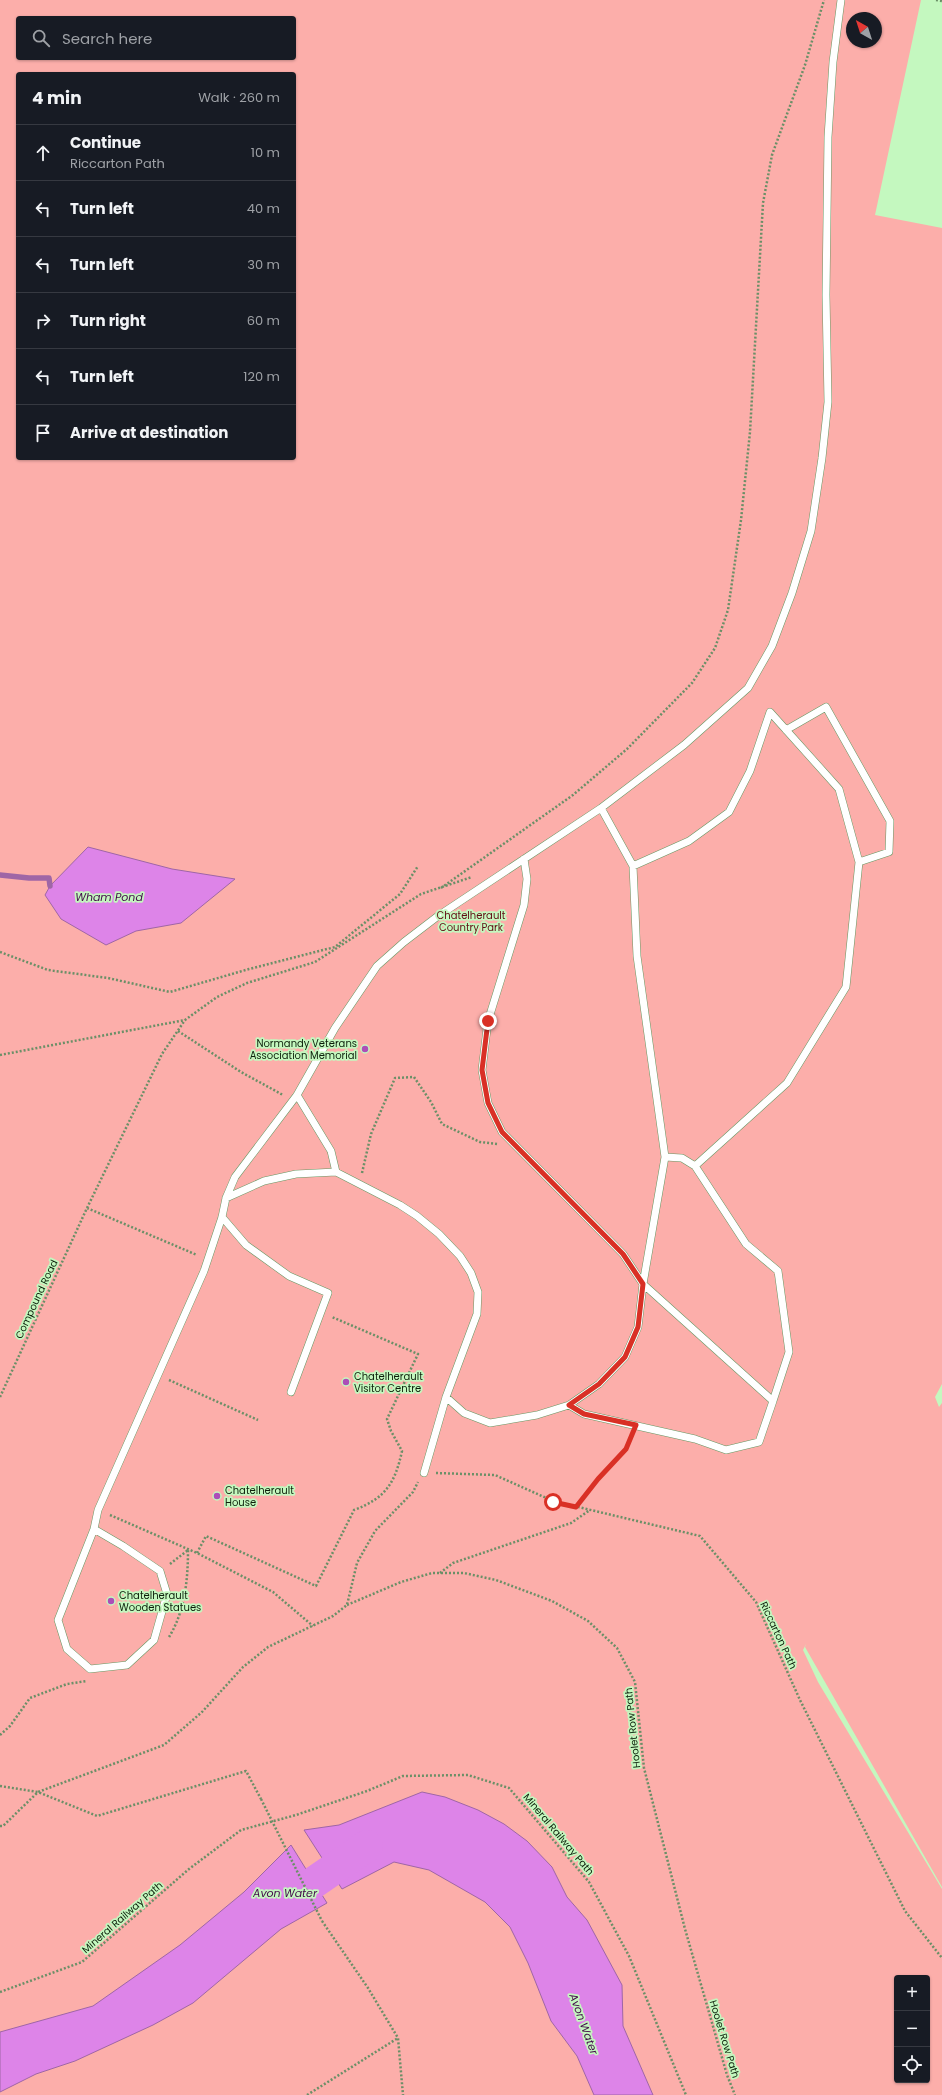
<!DOCTYPE html>
<html lang="en">
<head>
<meta charset="utf-8">
<style>
  :root { --surface:#171b24; --page:#20242c; --text:#f1f3f6; --muted:#9ea1a6; --line:#363941 }
  body { margin:0; font-family:Poppins,sans-serif; background:var(--page); color:var(--text) }
  .controls { position:absolute; right:12px; bottom:12px; display:grid; overflow:hidden; border-radius:4px; box-shadow:0 1px 3px #0004 }
  .controls button { width:36px; height:36px; display:grid; place-items:center; padding:0; border:0; border-bottom:1px solid var(--line); background:var(--surface); color:var(--text); font:20px sans-serif }
  .compass { position:absolute; left:846px; top:12px; width:36px; height:36px; border-radius:50%; background:var(--surface); box-shadow:0 1px 3px #0004; rotate:321deg }
  .stop { position:absolute; width:12px; height:12px; margin:-9px; border:3px solid #d93025; border-radius:50%; background:#fff }
  .stop.end { background:#d93025; border-color:#fff; box-shadow:0 1px 4px #0008 }
  .list { margin:0; padding:0; list-style:none }
  h2 { display:flex; justify-content:space-between; align-items:center; height:52px; margin:0; padding:0 16px; font-size:17px }
  h2 small { font-size:13px; font-weight:400; color:var(--muted) }
  .list li { display:grid; grid-template-columns:26px 1fr auto; gap:12px; align-items:center; box-sizing:border-box; height:56px; padding:0 16px; border-top:1px solid var(--line) }
  .list b { display:block; font-size:15px; white-space:nowrap }
  .list p { margin:0; font-size:13px; white-space:nowrap; color:var(--muted) }
  .list em { font-size:13px; font-style:normal; color:var(--muted) }
  .icon { flex:none; width:22px; height:22px; fill:none; stroke:currentColor; stroke-width:2; stroke-linecap:round; stroke-linejoin:round }
  .map { position:relative; flex:none; width:942px; height:2095px; overflow:hidden }
  .search { position:absolute; background:var(--surface); box-shadow:0 1px 3px #0004; left:16px; top:16px; width:280px; height:44px; display:flex; align-items:center; gap:10px; box-sizing:border-box; padding:0 14px; border-radius:4px; color:var(--muted); font-size:15px }
  .panel { position:absolute; background:var(--surface); box-shadow:0 1px 3px #0004; left:16px; top:72px; width:280px; height:388px; border-radius:4px }
  .map>svg:first-child { display:block }
  .green { fill:#fcaeaa; fill-rule:evenodd }
  .water { fill:#dd84e8; stroke:#9f66a6 }
  .lines { fill:none; stroke-linecap:round; stroke-linejoin:round }
  .stream { stroke:#9f66a6; stroke-width:5.5 }
  .river { stroke:#dd84e8; stroke-width:32 }
  .service-casing { stroke:#679763; stroke-width:8 }
  .path { stroke:#6b8f67; stroke-width:2.5; stroke-dasharray:2 2; stroke-linecap:butt }
  .service { stroke:#fff; stroke-width:7 }
  .path-bridge { stroke:#6b8f67; stroke-width:2.5; stroke-dasharray:2 2; stroke-linecap:butt }
  .route { stroke:#d93025; stroke-width:5 }
  .poi-dot { fill:#ac4eb8; stroke:#c4f8bf; stroke-width:1.5 }
  .labels { text-anchor:middle; stroke-width:3.5; stroke-linejoin:round; paint-order:stroke }
  .park-label { font-size:10px; fill:#620c14; stroke:#c4f8bf }
  .poi-label { font-size:10px; fill:#0e210c; stroke:#c4f8bf; text-anchor:start }
  .street-label { font-size:10px; fill:#0e210c; stroke:#c4f8bf }
  .water-label { font-size:11px; font-style:italic; fill:#430a4a; stroke:#c4f8bf }
</style>
</head>
<body>
<div class="map">
<svg width="942" height="2095" viewBox="0 0 942 2095">
  <rect width="100%" height="100%" fill="#c4f8bf"/>
  <!-- green -->
  <path class="green" d="M0,0H921L875,215L942,228V1384L935,1397L939,1407L942,1403V1887L805,1647L806,1644L803,1650L818,1682L942,1889V2095H0ZM18,18H294V58H18ZM852,18H876V42H852ZM18,74H294V458H18ZM897,1978H927V2080H897Z"/>
  <!-- water -->
  <path class="water" d="M88,847L172,869L235,879L181,923L136,931L106,945L61,919L45,895L50,886Z
    M422,1792L445,1797L478,1810L504,1824L527,1841L552,1867L567,1897L587,1920L622,1985L623,2026L653,2095H594L577,2056L551,2021L528,1963L510,1927L485,1902L429,1870L394,1862L342,1889L304,1830L339,1825Z
    M291,1845L327,1903L281,1929L193,2003L153,2025L75,2061L36,2074L0,2092V2032L93,2006L180,1945L244,1892Z"/>
  <g class="lines">
    <!-- stream -->
    <path class="stream" d="M0,875L29,878H49L50,886"/>
    <!-- river -->
    <path class="river" d="M278,1907L367,1846"/>
    <defs>
      <path id="service" d="M786,730L826,707L890,821L889,852L859,862
        M524,859L527,879L524,905L488,1021L482,1070L488,1103L502,1132L623,1254L643,1284L665,1157L637,956L633,866L601,808
        M633,866L689,841L729,812L750,771L770,712L839,789L859,862L846,987L787,1083L695,1166L682,1158L665,1157
        M297,1095L331,1151L336,1172
        M226,1198L264,1181L296,1174L336,1172L400,1205L417,1216L439,1234L460,1256L471,1273L478,1292L477,1314L446,1397L424,1473
        M222,1217L246,1245L289,1276L328,1293L291,1392
        M643,1284L773,1401L789,1352L778,1271L746,1244L695,1166
        M446,1397L464,1413L490,1423L537,1415L569,1405L599,1384L625,1357L638,1327L643,1284
        M569,1405L584,1414L695,1439L726,1450L759,1442L773,1401
        M94,1529L123,1546L160,1571L167,1594L154,1640L127,1665L90,1669L67,1649L58,1620L94,1529L98,1510L204,1271L222,1217L226,1198L235,1177L297,1095L335,1028L377,966L404,942L438,916L601,808L684,745L748,688L772,646L792,593L811,531L822,458L828,402L826,295L828,137L833,62L841,0"/>
    </defs>
    <!-- service casing -->
    <use href="#service" class="service-casing"/>
    <!-- path -->
    <path class="path" d="M936,0L942,1
      M441,888L573,795L627,749L692,683L715,648L728,610L741,520L750,432L763,203L772,155L805,65L824,0
      M0,952L48,970L108,978L170,992L249,969L335,947L400,894L418,866
      M178,1031L241,1072L283,1095
      M0,1055L185,1020L217,997L247,983L315,962L421,894L472,877
      M362,1173L371,1134L395,1078L414,1077L431,1102L442,1124L480,1142L497,1144
      M87,1208L197,1255
      M169,1380L258,1420
      M0,1397L87,1208L162,1054L185,1020
      M436,1473L495,1475L553,1501L700,1536L756,1602L800,1700L905,1911L942,1958
      M576,1507L598,1479L626,1449L631,1437
      M110,1515L197,1553L273,1592L313,1626
      M197,1553L206,1536L316,1586L354,1510C386,1498 395,1483 402,1451L391,1431L387,1419L418,1354L332,1317
      M170,1564L188,1550
      M440,1573L453,1563L571,1523L590,1510
      M347,1605L401,1582L432,1573H464L496,1580L552,1601L588,1621L617,1648L635,1682L644,1768L685,1929L727,2075L735,2095
      M169,1637C185,1611 188,1580 188,1549
      M0,1735L10,1726L30,1698L67,1684L87,1681
      M0,1786L38,1792L97,1816L246,1771L261,1799
      M0,1826H3L38,1792L164,1745L202,1712L243,1667L268,1647L333,1616L347,1605L357,1563L375,1531L413,1492L418,1482
      M322,1921L368,1988L398,2038L403,2095
      M0,1992L82,1962L189,1869L241,1830L296,1815L367,1791L403,1776L468,1775L509,1788L589,1882L629,1956L686,2095
      M307,2095L398,2038"/>
    <!-- service -->
    <use href="#service" class="service"/>
    <!-- path-bridge -->
    <path class="path-bridge" d="M261,1799L322,1921"/>
  </g>
  <g class="lines">
    <!-- route -->
    <path class="route" d="M488,1021L482,1070L488,1103L502,1132L623,1254L643,1284L638,1327L625,1357L599,1384L569,1405L584,1414L636,1425L626,1449L598,1479L576,1507L553,1502"/>
  </g>
  <!-- markers -->
  <g class="poi-dot">
    <circle cx="365" cy="1049" r="4"/>
    <circle cx="346" cy="1382" r="4"/>
    <circle cx="217" cy="1496" r="4"/>
    <circle cx="111" cy="1601" r="4"/>
  </g>
  <g class="labels">
    <!-- park labels -->
    <g class="park-label">
      <text x="471" y="919">Chatelherault<tspan x="471" dy="12">Country Park</tspan></text>
    </g>
    <!-- poi labels -->
    <g class="poi-label">
      <text x="357" y="1047" text-anchor="end">Normandy Veterans<tspan x="357" dy="12">Association Memorial</tspan></text>
      <text x="354" y="1380">Chatelherault<tspan x="354" dy="12">Visitor Centre</tspan></text>
      <text x="225" y="1494">Chatelherault<tspan x="225" dy="12">House</tspan></text>
      <text x="119" y="1599">Chatelherault<tspan x="119" dy="12">Wooden Statues</tspan></text>
    </g>
    <!-- street labels -->
    <g class="street-label">
      <text transform="translate(36 1299) rotate(-65)" y="4">Compound Road</text>
      <text transform="translate(779 1635) rotate(65)" y="4">Riccarton Path</text>
      <text transform="translate(632 1728) rotate(-96)" y="4">Hoolet Row Path</text>
      <text transform="translate(559 1834) rotate(50)" y="4">Mineral Railway Path</text>
      <text transform="translate(122 1917) rotate(-41)" y="4">Mineral Railway Path</text>
      <text transform="translate(725 2039) rotate(73)" y="4">Hoolet Row Path</text>
    </g>
    <!-- water labels -->
    <g class="water-label">
      <text x="109" y="901">Wham Pond</text>
      <text x="285" y="1897">Avon Water</text>
      <text transform="translate(584 2024) rotate(70)" y="4">Avon Water</text>
    </g>
  </g>
</svg>
<div class="controls">
<button>+</button>
<button>−</button>
<button><svg class="icon" aria-label="locate" viewBox="0 0 24 24"><circle cx="12" cy="12" r="6"/><path d="M12 2v4M12 18v4M2 12h4M18 12h4"/></svg></button>
</div>
<svg class="compass" viewBox="-18 -18 36 36"><path d="M0-13l5 13h-10z" fill="#e53935"/><path d="M0 13l5-13h-10z" fill="#9ea1a6"/></svg>
<div class="stop" style="left:553px;top:1502px"></div>
<div class="stop end" style="left:488px;top:1021px"></div>
<div class="search"><svg class="icon" aria-label="search" viewBox="0 0 24 24"><circle cx="10" cy="10" r="6"/><path d="M15 15l6 6"/></svg>Search here</div>
<section class="panel">
<h2>4 min<small>Walk · 260 m</small></h2>
<ul class="list">
<li><svg class="icon" aria-label="ahead" viewBox="0 0 24 24"><path d="M12 20V5M6 11l6-6 6 6"/></svg><div><b>Continue</b><p>Riccarton Path</p></div><em>10 m</em></li>
<li><svg class="icon" aria-label="left" viewBox="0 0 24 24"><path d="M17 20v-9H6M10 6l-5 5 5 5"/></svg><div><b>Turn left</b></div><em>40 m</em></li>
<li><svg class="icon" aria-label="left" viewBox="0 0 24 24"><path d="M17 20v-9H6M10 6l-5 5 5 5"/></svg><div><b>Turn left</b></div><em>30 m</em></li>
<li><svg class="icon" aria-label="right" viewBox="0 0 24 24"><path d="M7 20v-9h11M14 6l5 5-5 5"/></svg><div><b>Turn right</b></div><em>60 m</em></li>
<li><svg class="icon" aria-label="left" viewBox="0 0 24 24"><path d="M17 20v-9H6M10 6l-5 5 5 5"/></svg><div><b>Turn left</b></div><em>120 m</em></li>
<li><svg class="icon" aria-label="arrive" viewBox="0 0 24 24"><path d="M6 21V4h12l-3 4 3 4H6"/></svg><div><b>Arrive at destination</b></div></li>
</ul>
</section>
</div>
</body>
</html>
